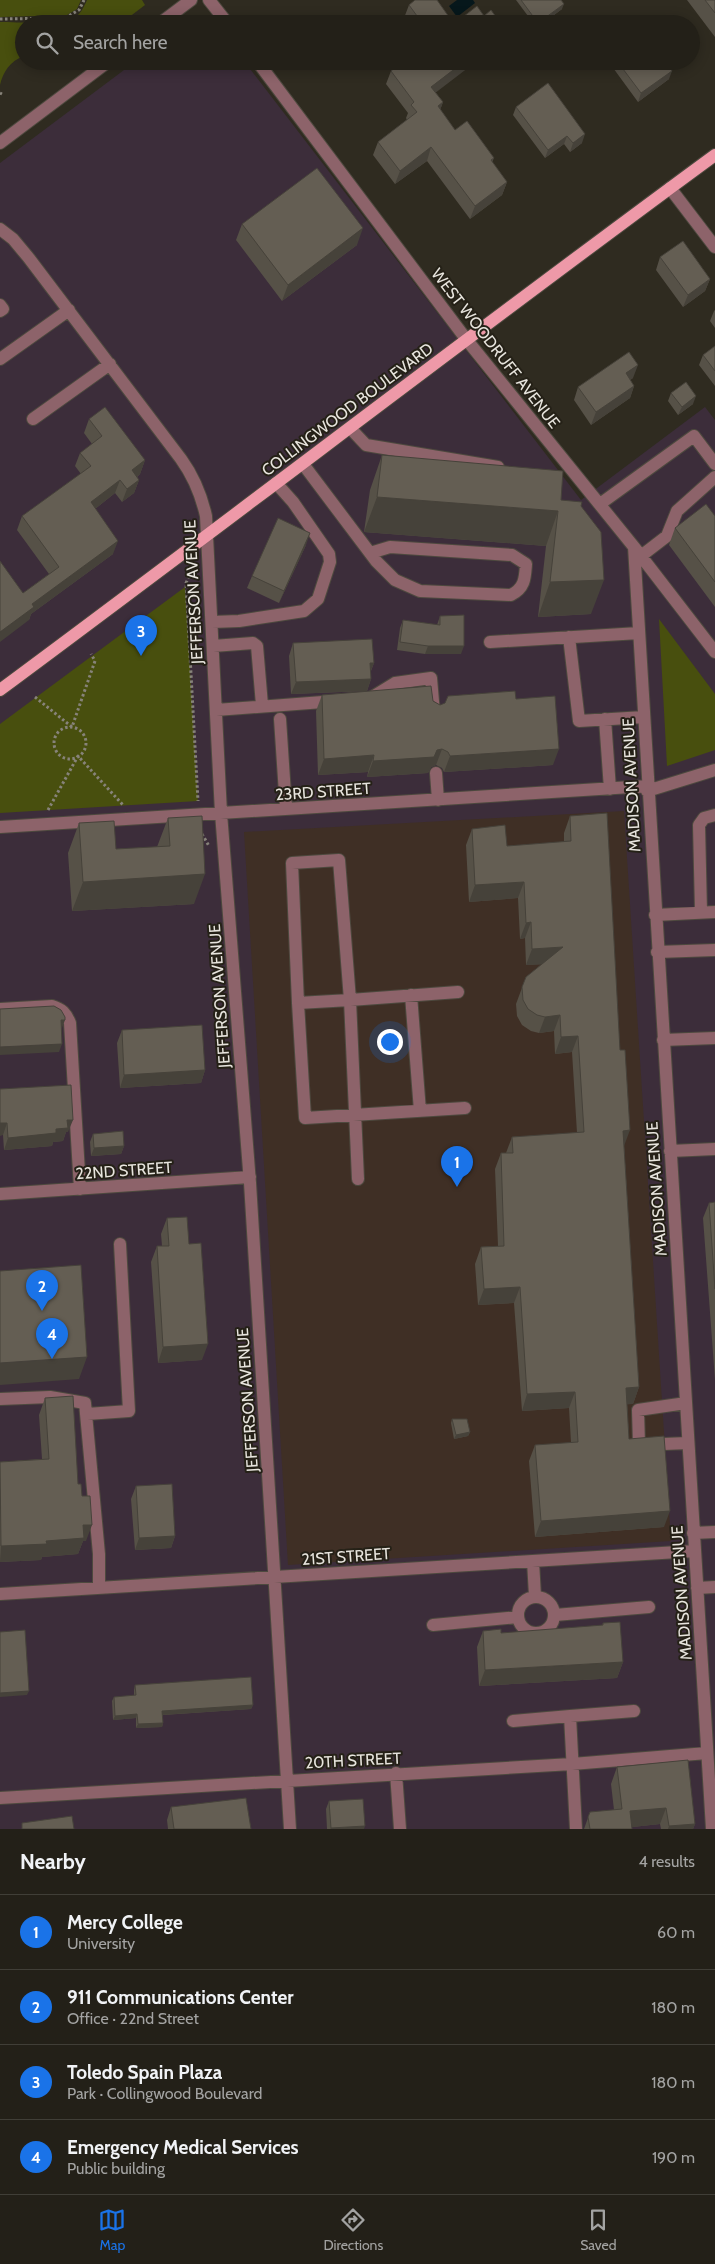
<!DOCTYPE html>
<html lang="en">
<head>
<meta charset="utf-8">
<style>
  :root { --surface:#232018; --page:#2f2d25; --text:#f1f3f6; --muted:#a3a3a2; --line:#403e37; --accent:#1a73e8 }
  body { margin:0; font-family:Cabin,sans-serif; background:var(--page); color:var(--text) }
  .you { position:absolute; left:389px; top:1041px; width:18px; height:18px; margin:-12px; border:4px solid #fff; border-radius:50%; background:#1a73e8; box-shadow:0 0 0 8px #1a73e833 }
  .badge { display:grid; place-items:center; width:32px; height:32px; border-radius:50%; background:var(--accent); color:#fff; font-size:16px; font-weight:700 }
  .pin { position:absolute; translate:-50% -41px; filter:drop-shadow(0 1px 2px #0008) }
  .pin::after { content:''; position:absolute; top:26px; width:18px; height:15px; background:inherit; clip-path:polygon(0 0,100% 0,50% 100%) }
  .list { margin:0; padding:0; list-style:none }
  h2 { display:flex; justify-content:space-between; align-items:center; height:65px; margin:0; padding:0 20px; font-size:21px }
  h2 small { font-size:16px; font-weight:400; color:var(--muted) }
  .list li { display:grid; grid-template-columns:32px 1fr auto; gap:15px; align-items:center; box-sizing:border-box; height:75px; padding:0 20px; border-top:1px solid var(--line) }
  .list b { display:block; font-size:19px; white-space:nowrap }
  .list p { margin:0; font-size:16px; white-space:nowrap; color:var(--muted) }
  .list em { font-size:16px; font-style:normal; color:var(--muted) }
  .icon { flex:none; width:28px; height:28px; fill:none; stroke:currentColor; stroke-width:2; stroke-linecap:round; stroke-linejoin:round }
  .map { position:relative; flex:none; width:715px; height:1829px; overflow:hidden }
  .search { position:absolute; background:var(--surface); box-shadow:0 2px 12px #0003; left:15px; right:15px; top:15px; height:55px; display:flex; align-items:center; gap:12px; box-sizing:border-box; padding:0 18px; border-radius:28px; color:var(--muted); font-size:19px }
  .sheet { height:365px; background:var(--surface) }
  nav { display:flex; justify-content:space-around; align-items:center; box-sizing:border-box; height:70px; border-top:1px solid var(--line); background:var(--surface); font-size:14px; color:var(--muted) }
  nav a { display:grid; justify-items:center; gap:2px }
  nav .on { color:var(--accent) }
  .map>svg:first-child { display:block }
  .commercial { fill:#3c2d3a }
  .education { fill:#3f2f25 }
  .green { fill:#484f0e }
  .water { fill:#06171b }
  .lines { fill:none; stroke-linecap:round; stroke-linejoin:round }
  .minor-casing { stroke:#4d493e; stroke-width:14 }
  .major-casing { stroke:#4d493e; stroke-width:14 }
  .path { stroke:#87837a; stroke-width:3; stroke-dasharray:2.5 2.5; stroke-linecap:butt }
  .minor { stroke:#8d636a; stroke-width:12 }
  .major { stroke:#ee99a8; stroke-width:12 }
  .wall { fill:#565147 }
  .shaded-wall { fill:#46423a }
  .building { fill:#645e53; stroke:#46423a }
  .labels { text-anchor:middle; stroke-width:4; stroke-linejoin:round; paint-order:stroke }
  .street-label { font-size:16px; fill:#e8e5de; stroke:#252117 }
</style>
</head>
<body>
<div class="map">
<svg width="715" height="1829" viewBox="0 0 715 1829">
  <rect width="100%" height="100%" fill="#2f2b20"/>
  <!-- commercial -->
  <path class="commercial" d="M136,61H244L581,500L705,407L715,420V1829H0V163Z"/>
  <!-- education -->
  <path class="education" d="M624,811L671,1541L288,1565L244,832Z"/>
  <!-- green -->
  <path class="green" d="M0,0H81L77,9L67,15L0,17Z
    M87,0H142L145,5L120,24H24V56C10,61 3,72 0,85V22C18,22 58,25 73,19C80,15 84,7 87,0Z
    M185,587L198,801L0,813V724Z
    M659,619L715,694V750L667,766Z"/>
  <!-- water -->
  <path class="water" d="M457,0H473L475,3L457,17L449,6Z"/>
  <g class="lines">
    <defs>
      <path id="minor" d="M209,0L228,24
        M159,24L191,0
        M257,61L466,339L634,547L715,652
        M0,143L109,61
        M670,188L715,247
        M0,229L13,239L28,257L181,459C194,477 201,494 206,516L221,813L250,1183L290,1829
        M0,305L3,309L0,311
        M0,359L69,310
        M33,419L110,364
        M350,428L366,445L498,467
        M303,464L376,561L395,580L420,591L511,595C525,588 525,578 526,564L512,555L390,547L370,553
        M600,504L694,436L715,464
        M634,547L712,1829
        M641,556L667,536L677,511L715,477
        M212,622L239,621L304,611L318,599L330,562L329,554L293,502L276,483
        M569,637L579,721L644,717
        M490,642L639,633
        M213,646L253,643L257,646L262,705
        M369,699L395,683L431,678L434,713
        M216,710L336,701
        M280,719L286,809
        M605,719L610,789
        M436,773L438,800
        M647,791L715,770
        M0,827L647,786
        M339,860L350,1000L298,1003L292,863Z
        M701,912L699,825L704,818L715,815
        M655,915L715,912
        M657,952L715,950
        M411,995L420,1111
        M298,1003L305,1118L465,1108
        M0,1009L52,1006C62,1009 66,1013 70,1023L80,1189
        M663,1040L715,1038
        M670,1151L715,1149
        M358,1179L350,1000L458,992
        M0,1194L250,1177
        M0,1399L50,1397L85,1403L99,1554V1588
        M686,1403L638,1410L639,1445L688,1443
        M87,1414L129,1411L120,1244
        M693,1533L715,1532
        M533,1561L535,1596
        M697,1588L715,1587
        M0,1594L694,1551
        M518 1615a18 18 0 1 1 36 0a18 18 0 1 1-36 0Z
        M555,1615L649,1607
        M433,1625L518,1617
        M570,1716L634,1711
        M513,1721L570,1716L576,1829
        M396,1773L400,1829
        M0,1798L572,1764L707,1753"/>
      <path id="major" d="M0,690C239,513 475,331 715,155"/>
    </defs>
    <!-- minor casing -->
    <use href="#minor" class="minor-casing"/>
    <!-- major casing -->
    <use href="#major" class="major-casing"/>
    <!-- path -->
    <path class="path" d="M0,19L65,18L79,10L84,0
      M0,93L2,94
      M193,567L186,583L198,801
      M35,697L72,727L95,661L91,654
      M54 743a16 16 0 1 1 32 0a16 16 0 1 1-32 0Z
      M48,810L78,756L123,805
      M202,834L209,846"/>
    <!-- minor -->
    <use href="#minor" class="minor"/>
    <!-- major -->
    <use href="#major" class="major"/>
  </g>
  <!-- wall -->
  <path class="wall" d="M516,0H561L562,9L542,24H534Z
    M687,0H715V37Z
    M409,5L454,24L484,16L501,24H408L404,18Z
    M608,61H665L669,79L638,102Z
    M391,71L436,93L443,102L440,110L455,130L494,158L492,162L507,182L502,195L470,219L427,161L395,184L373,155L378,142L407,120L406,118L408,113L386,84Z
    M516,107L582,143L570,152L564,144L545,158L513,115Z
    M242,224L357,245L282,301L236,240Z
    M660,257L710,279L705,291L683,307L656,270Z
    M715,310V328L710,321L714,311Z
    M715,346V386L699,365L703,355Z
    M633,378L630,380L634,386L630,398L591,425L574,400L578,387Z
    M671,393L693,404L678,415L668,401Z
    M89,419L145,460L140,474L137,477L139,480L134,493L122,502L115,493L95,509L113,554L31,614L29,620L23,593L49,574L17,530L22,516L81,474L75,466L80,453L92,444L84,433Z
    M382,455L581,506L591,614L538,617L546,546L364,532L370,490Z
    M715,516V607L669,545L675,528Z
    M306,545L279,603L247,588L252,576Z
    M440,616L461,654H425L397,650L400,628L403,620L437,625Z
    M293,643L374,663L371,671V679L367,691L291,694L289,656Z
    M322,695L433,701L440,705L516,699L553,765L444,772L442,768L436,765L431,767L428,773L367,777L368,772L318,775L316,711Z
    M570,816L624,1146L639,1387L633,1404H627L629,1439L664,1527L535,1537L529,1461L535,1445L571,1443L569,1408L522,1411L514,1303L478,1305L475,1264L481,1247L498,1246L495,1169L501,1153H506L512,1137L577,1133L572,1052L555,1054L554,1031L539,1033L531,1031L522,1025L517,1016L516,1004L526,977L542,964L526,965L525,938L520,939L518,898L469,902L466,845L472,829L507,846L564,842V833Z
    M168,818L194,904L72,911L68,853L79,823L116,849L157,847Z
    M122,1030L205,1070L201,1083L120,1088L117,1043Z
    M0,1089L68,1132H66L63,1141L53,1142L52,1146L4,1150Z
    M93,1134L124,1146L121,1154L91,1156L90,1142Z
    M715,1202V1380L703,1218L709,1203Z
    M167,1218L189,1244L202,1360L158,1363L151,1262L157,1246H162L161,1234Z
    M45,1398L78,1484L82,1496L86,1541H83L78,1554L42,1557L41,1560L0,1562V1462L42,1459L39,1415Z
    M452,1419L470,1432L468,1436L454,1439L451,1423Z
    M136,1486L175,1536L171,1548L135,1550L131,1499Z
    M603,1623L623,1662L617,1678L479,1686L477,1647L483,1631L501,1633L602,1626Z
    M135,1685L253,1705L251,1709L163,1715V1723L162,1727L136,1728V1718L113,1720L112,1701L114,1697L134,1696V1690Z
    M617,1767L695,1824L693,1829H661L660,1824L632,1827V1829H584L590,1812L614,1810L611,1784Z
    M329,1801L364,1829H327L326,1809Z
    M171,1807L251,1829H168L167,1820Z"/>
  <!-- shaded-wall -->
  <path class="shaded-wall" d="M564,4L562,9L542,24H538Z
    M465,61H477L426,100L431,87Z
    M672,71L669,79L638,102L641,93Z
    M443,102L438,116V106Z
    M585,134L582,143L570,152L573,143Z
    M567,136L564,144L545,158L548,150Z
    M431,147L427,161L395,184L400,171Z
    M507,182L502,195L470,219L475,206Z
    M363,228L357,245L282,301L288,285Z
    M710,279L705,291L683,307L688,295Z
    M638,365L633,378L621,386L626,373Z
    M634,386L630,398L591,425L596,412Z
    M696,396L693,404L678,415L682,407Z
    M145,460L140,474L127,484L132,470Z
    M120,480L115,493L86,516L91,502Z
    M139,480L134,493L122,502L127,489Z
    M377,497L558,511L546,546L364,532Z
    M310,533L306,545L279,603L284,591Z
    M118,541L113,554L31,614L29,620L0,642V632L32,604Z
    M604,580L591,614L538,617L550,582Z
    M428,646H464L461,654H425Z
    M370,663H374L369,675Z
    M371,679L367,691L291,694L296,682Z
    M442,749L436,765L431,767L428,773L367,777L373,761L437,750Z
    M559,749L553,765L444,772L450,756Z
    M374,755L368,772L318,775L324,759Z
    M205,874L194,904L72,911L83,882Z
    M524,882L518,898L469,902L475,885Z
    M531,922L525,938L520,939L526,923Z
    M563,947L557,964L526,965L532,949Z
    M560,1015L554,1031L539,1033L545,1017Z
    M61,1020H65L62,1028H58Z
    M578,1036L572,1052L555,1054L561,1037Z
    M62,1044L59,1052L0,1055V1047Z
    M205,1070L201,1083L120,1088L124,1075Z
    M67,1120H73L68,1132H66L63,1141L53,1142L52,1146L4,1150L8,1138L56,1129Z
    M0,1123H7L3,1135L0,1136Z
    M630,1130L624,1146L623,1131Z
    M124,1146L121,1154L91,1156L94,1148Z
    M520,1287L514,1303L478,1305L484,1289Z
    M208,1344L202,1360L158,1363L163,1347Z
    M87,1357L79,1379L0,1385V1363Z
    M639,1387L633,1404L620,1405L626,1388Z
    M575,1392L569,1408L522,1411L527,1394Z
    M470,1432L468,1436L454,1439L456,1435Z
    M670,1511L664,1527L535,1537L541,1521Z
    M83,1525H92L86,1541H83L78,1554L42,1557L41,1560L0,1562L1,1546L46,1541Z
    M175,1536L171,1548L135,1550L139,1538Z
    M623,1662L617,1678L479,1686L485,1670Z
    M29,1691L27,1695L0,1697V1693Z
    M253,1705L251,1709L161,1715L162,1711Z
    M137,1714L136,1718L113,1720L115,1716Z
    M163,1723L162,1727L136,1728L138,1724Z
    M666,1808L660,1824L624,1828L630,1811Z
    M695,1824L693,1829H668L669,1826Z
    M365,1826L364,1829H330L331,1828Z"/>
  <!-- building -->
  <path class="building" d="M415,0H437L454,24L477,6L484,16L491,10L501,24H423L409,5Z
    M521,0H561L564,4L538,23Z
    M705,0H715V13Z
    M623,18L628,24H615Z
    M403,61H465L431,87L443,102L438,106L455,130L467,121L494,158L491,160L507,182L475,206L431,147L400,171L378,142L417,112L411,105L414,102L391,71Z
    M617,61H665L672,71L641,93Z
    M548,83L585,134L573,143L567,136L548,150L516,107Z
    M317,168L363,228L288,285L242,224Z
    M683,241L710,279L688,295L660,257Z
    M715,346V371L703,355Z
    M629,352L638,365L626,373L634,386L596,412L578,387Z
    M686,382L696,396L682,407L671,393Z
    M105,407L145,460L132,470L139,480L127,489L120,480L91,502L118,541L32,604L34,607L0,632V561L23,593L59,567L22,516L91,466L80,453L102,436L89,419Z
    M382,455L563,471L561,500L582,502L581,506L601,532L604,580L550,582L558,511L377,497Z
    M706,504L715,516V582L675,528Z
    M278,518L310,533L284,591L252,576Z
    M464,615V646H428L400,642L403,620L440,625V616Z
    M372,639L374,663H370L371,679L296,682L293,643Z
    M431,686L433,701L440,705L445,703L448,696L515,691L516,699L555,696L559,749L450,756L448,752L442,749L437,750L434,757L373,761L374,755L324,759L322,695Z
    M607,813L620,1050H625L630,1130L623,1131L639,1387L626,1388L629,1439L664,1436L670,1511L541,1521L535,1445L578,1442L575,1392L527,1394L520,1287L484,1289L481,1247L504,1246L501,1153H513L512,1137L584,1132L578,1036L561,1037L560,1015L545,1017L537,1015L528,1009L523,1000L522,987L526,977L563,947L532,949L531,922L526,923L524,882L475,885L472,829L505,825L507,846L571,841L570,816Z
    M202,816L205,874L83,882L79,823L114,821L116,849L170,846L168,818Z
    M54,1006L61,1010L65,1017V1020H61L62,1044L0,1047V1009Z
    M202,1025L205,1070L124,1075L122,1030Z
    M71,1085L73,1120H67L68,1128L56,1129V1133L8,1138L7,1123H0V1089Z
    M123,1131L124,1146L94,1148L93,1134Z
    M715,1202V1289L709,1203Z
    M187,1217L189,1244L201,1243L208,1344L163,1347L157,1246H169L167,1218Z
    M81,1265L87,1357L0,1363V1271Z
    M73,1396L78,1484H81L82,1496H90L92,1525H83L84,1538L46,1541L47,1544L1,1546L0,1462L49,1459L45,1398Z
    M452,1419H467L470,1432L456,1435Z
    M172,1484L175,1536L139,1538L136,1486Z
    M620,1622L623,1662L485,1670L483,1631L501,1629V1633L603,1625V1623Z
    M25,1630L29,1691L0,1693V1632Z
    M251,1677L253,1705L162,1711L163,1723L138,1724L137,1714L115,1716L114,1697L136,1695L135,1685Z
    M688,1760L695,1824L669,1826L666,1808L630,1811L632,1829H590L588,1817L590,1812L622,1809L617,1767Z
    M246,1798L251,1829H174L171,1807Z
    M363,1799L365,1826L331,1828L329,1801Z
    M72,1816L74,1829H22V1823Z"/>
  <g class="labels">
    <!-- street labels -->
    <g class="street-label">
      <text transform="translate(496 348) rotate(52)" y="6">WEST WOODRUFF AVENUE</text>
      <text transform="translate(347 409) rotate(-37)" y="6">COLLINGWOOD BOULEVARD</text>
      <text transform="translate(193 592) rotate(-93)" y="6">JEFFERSON AVENUE</text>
      <text transform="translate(631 785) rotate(-93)" y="6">MADISON AVENUE</text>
      <text transform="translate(323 791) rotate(-4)" y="6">23RD STREET</text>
      <text transform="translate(219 996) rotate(-94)" y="6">JEFFERSON AVENUE</text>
      <text transform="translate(124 1170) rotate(-4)" y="6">22ND STREET</text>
      <text transform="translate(656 1189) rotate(-94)" y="6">MADISON AVENUE</text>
      <text transform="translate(247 1400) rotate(-94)" y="6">JEFFERSON AVENUE</text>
      <text transform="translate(346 1556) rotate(-4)" y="6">21ST STREET</text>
      <text transform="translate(681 1593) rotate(-94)" y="6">MADISON AVENUE</text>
      <text transform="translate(353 1760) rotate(-3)" y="6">20TH STREET</text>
    </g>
  </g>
</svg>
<div class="you"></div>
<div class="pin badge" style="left:457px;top:1187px">1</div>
<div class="pin badge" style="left:42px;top:1311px">2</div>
<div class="pin badge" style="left:141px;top:656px">3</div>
<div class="pin badge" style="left:52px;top:1359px">4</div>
<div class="search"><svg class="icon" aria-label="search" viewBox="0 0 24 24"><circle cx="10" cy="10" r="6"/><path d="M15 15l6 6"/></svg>Search here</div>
</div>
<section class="sheet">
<h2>Nearby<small>4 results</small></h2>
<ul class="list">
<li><span class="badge">1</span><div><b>Mercy College</b><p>University</p></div><em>60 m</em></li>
<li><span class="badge">2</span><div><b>911 Communications Center</b><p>Office · 22nd Street</p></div><em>180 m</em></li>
<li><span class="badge">3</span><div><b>Toledo Spain Plaza</b><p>Park · Collingwood Boulevard</p></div><em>180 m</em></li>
<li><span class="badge">4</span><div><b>Emergency Medical Services</b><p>Public building</p></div><em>190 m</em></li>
</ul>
</section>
<nav>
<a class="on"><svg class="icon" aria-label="map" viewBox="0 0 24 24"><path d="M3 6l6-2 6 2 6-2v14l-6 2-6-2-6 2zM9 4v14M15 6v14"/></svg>Map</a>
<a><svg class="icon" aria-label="directions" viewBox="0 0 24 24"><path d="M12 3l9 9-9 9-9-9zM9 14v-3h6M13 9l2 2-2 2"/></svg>Directions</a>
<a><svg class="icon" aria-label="saved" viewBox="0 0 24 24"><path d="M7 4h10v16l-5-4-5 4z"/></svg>Saved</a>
</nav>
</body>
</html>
